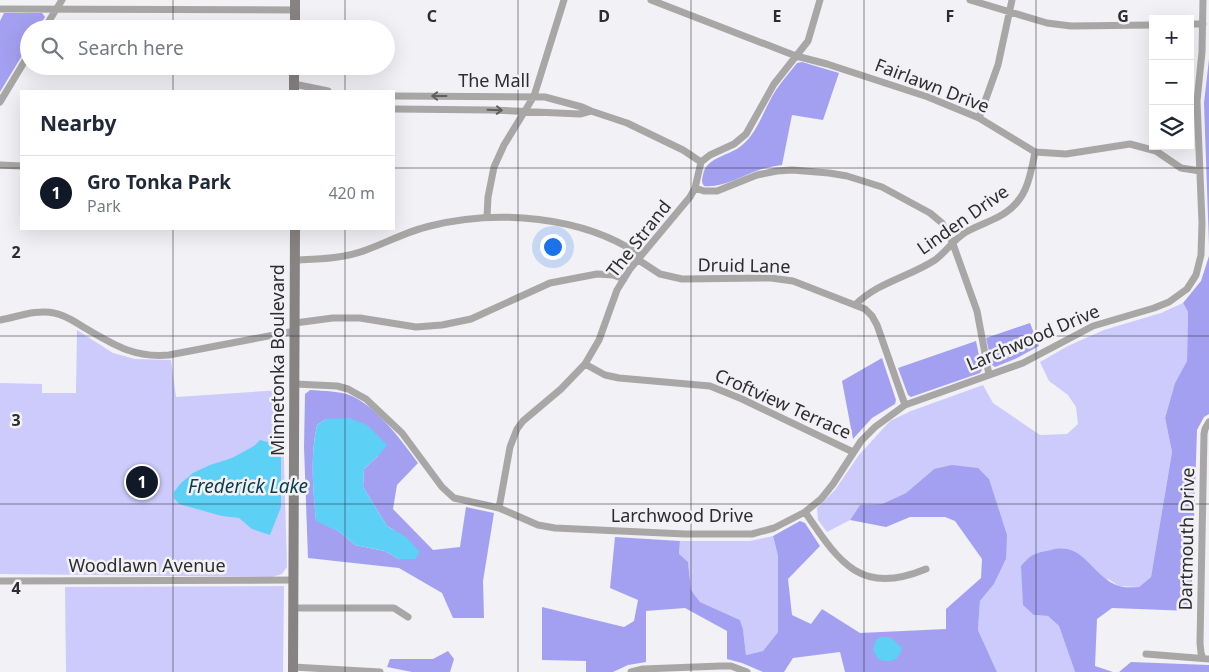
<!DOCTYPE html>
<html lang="en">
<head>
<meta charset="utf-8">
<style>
  :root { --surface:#fff; --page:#f6f6f7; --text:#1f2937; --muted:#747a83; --line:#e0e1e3; --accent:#111827 }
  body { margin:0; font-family:"Noto Sans",sans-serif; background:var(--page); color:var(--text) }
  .controls { position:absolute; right:15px; top:15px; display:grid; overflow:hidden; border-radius:0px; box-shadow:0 5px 20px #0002 }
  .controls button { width:45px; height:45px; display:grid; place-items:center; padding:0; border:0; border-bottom:1px solid var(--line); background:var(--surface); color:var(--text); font:25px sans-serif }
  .you { position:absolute; left:552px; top:246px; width:18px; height:18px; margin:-12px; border:4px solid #fff; border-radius:50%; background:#1a73e8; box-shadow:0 0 0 8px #1a73e833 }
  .badge { display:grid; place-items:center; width:32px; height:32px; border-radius:50%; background:var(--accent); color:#fff; font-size:16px; font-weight:700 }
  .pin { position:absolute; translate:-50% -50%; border:2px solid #fff; box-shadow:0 1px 5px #0006 }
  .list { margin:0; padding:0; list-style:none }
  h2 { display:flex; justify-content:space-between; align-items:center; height:65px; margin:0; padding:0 20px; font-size:21px }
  h2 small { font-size:16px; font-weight:400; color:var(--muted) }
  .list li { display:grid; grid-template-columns:32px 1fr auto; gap:15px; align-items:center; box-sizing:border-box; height:75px; padding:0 20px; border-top:1px solid var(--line) }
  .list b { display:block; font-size:19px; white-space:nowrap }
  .list p { margin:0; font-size:16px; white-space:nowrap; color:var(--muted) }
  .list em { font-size:16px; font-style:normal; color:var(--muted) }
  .icon { flex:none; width:28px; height:28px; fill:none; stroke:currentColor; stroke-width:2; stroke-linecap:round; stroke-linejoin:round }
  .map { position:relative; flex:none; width:1209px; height:672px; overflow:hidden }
  .search { position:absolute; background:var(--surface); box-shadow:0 5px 20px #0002; left:20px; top:20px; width:375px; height:55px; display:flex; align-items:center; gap:12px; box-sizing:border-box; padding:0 18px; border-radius:28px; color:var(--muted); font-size:19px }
  .panel { position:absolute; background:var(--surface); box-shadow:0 5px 20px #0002; left:20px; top:90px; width:375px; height:140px; border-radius:0px }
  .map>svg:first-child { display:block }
  .green { fill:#cccbfc }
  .forest { fill:#a4a0f1; fill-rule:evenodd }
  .water { fill:#5dd0f5 }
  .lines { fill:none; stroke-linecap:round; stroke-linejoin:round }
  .street { stroke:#a9a7a6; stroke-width:7 }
  .secondary { stroke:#868382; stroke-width:10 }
  .oneway { stroke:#5f5e5f }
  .grid { fill:none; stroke:#2d2d2f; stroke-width:1; stroke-opacity:0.55 }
  .labels { text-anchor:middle; stroke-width:5; stroke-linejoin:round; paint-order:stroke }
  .street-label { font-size:18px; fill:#2d2d2f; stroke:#f1f1f6 }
  .water-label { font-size:19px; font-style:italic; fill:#073d4c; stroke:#f1f1f6 }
  .grid-label { font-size:16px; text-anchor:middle; font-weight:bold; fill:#2d2d2f; stroke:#f1f1f6; stroke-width:5; stroke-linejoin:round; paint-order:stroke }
</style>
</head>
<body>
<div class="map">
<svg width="1209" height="672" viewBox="0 0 1209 672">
  <rect width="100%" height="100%" fill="#f1f1f6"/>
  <!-- green -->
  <path class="green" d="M1183,303L1188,312L1187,361L1175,383L1165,418L1172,452L1151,577L1139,587L1119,586L1108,579L1034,615L1048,616L1059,626L1075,672H997L978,630L980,601L994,584L1006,559L934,469L906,493L882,504L860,505L850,520L827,532L818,520L817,508L835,490L859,455L890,421L911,411L983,385L993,403L1040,435L1067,434L1078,424L1076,407L1068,395L1049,381L1040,362L1068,346L1104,330L1161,313Z
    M77,330L113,353L135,359L171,360L176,397L282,390L287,567L282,574L272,577L0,574V383L42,384V393H76Z
    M773,536L778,556V632L763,651L746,655L743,629L740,620L700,602L691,590L688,562L679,555L680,541H750Z
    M284,586L283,672H66L65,587Z"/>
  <!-- forest -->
  <path class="forest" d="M4,13H42L45,17L38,29H29V44L0,92V21Z
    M1209,59V245L1204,103Z
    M802,62L839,73L823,120L792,115L782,165C775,166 768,167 762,169C743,175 724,188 704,186C701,182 702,179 703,175C706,157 729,156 741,146C758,133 764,108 776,90C782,81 790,72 797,63Z
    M1209,256V414L1204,417L1197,430L1191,611L1112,608L1097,619L1095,666L1113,672H1075L1059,626L1048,616L1034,615L1023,605L1021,566C1033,553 1033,554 1051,550C1085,541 1092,578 1119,586C1125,588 1133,587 1139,587L1151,577L1172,452L1165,418L1175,383L1187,361L1188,312L1183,303L1201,281Z
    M1030,323L1039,346L1015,359L995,367L992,365L986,338Z
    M976,341L982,370L980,373L911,397L908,395L898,368Z
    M882,358L896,400L895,404L872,418L853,439L842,381Z
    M310,390C324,391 340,391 352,396C378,408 402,441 418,463L397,485L393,509L433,550L460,547L466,507L494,513L483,581L484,618H453L442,593L399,568L308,558L304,447L305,394ZM326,419L378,456L364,469L363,487L387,526L394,530L399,559L385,551L355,545L340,532L316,520C313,488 310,457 317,425Z
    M952,465L978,468L989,479L1007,535L1006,559L994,584L980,601L978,630L997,672H845L840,652L793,658L784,672H763L742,663L727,659V631L685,608L646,611V662L628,665L613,672H586V661L542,660V607L624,627L634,621L638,600L610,588L615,537L680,541L679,554L688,562L691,590L700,602L740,620L743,629L746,655L763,651L778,632V556L773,536L800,521L805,523L820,546L788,579L792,615L811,624L822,609L860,633L946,629V609L981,578L982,559L955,521L945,517H910L886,527L850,520L860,505L882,504L906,493L934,469Z
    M448,651L454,659L450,672H412L387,667L390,659H433Z
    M1131,662L1209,665V672H1119Z"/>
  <!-- water -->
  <path class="water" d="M349,418L367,425L387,445L378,456L364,469L363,487L387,526L406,537L420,552L415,559H399L385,551L355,545L340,532L316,521C313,489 310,457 317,425L326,419Z
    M275,438L279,444L281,459V507L270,535L252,529L239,518L222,516L179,504L174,498V492L181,483L193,473L210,465L232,458L254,446L260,440L267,442Z
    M880,637H890L902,648C899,661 889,664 878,659L873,650L876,640Z"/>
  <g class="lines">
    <!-- street -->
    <path class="street" d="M651,0L796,56L827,64L928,97L979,118L1035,152L1066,154L1130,144L1156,151L1181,168L1200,171
      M970,0L1047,23L1071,26L1153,25
      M0,9L295,10
      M1190,24H1203
      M44,29L62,0
      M294,84L328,91
      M394,96L545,97L582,107L591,111L627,123L683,150L701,162
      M0,102L29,54
      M394,109L491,110L580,114L591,111
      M979,118L998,65L1012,0
      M0,165L21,166
      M695,188L704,191H717L757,175L777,171L792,170L829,173L847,176L882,187L930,213L942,223L953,244L977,311L989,375
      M487,217L488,197L494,167L504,145L534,96L564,0
      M637,259L660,274L682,279L771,278L793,281L865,309L872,316L877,325L905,405
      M295,260C319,259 343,259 366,250C388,242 408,231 430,226C497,209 583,216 640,255
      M855,305C878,282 909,277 935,260C946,252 954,239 966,232C977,226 989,222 1000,216C1026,202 1030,179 1035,152
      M0,320C17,317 37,309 54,313C66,315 75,322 85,328C114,345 134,358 169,355L295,331
      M295,323L333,318H360L416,327L442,325L471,319L550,283L597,274L613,275L624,279
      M585,364L605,375L619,378L710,386L742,399L853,452
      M295,384L337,386L348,389L366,399L402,433L442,487L454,498L499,508L538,525L555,528L685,534H752L774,528L805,512L821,499L833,484L861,441L875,427L905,405L1023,363L1093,326L1154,308L1169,302L1187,289L1196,275L1201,255L1202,223L1197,101L1202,52L1203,0
      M499,508L510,447L517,429L523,421L561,389L585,364L599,340L617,290L630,269L690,197L695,188L701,162L710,155L734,144L746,134L774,84L808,41L820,0
      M805,512C839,562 860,596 926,569
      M0,581L294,580
      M293,608H394L408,617
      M1146,654L1209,659
      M1203,658L1201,653L1200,643L1204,434L1205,429L1209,422
      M293,667L380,672
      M631,672L643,669L721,666H731L747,672"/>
    <!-- secondary -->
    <path class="secondary" d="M295,29V0
      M294,91V66
      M293,672L295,229"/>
  </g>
  <!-- one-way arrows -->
  <defs><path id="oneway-shaft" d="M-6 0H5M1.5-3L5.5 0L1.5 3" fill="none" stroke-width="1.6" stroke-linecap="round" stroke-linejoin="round" transform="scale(1.25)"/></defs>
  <g class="oneway">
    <use href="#oneway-shaft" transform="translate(439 96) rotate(180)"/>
    <use href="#oneway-shaft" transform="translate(495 110) rotate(2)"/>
  </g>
  <!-- grid -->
  <path class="grid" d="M173,0V29M345,0V29M518,0V672M691,0V672M864,0V672M1036,0V672M173,66V91M345,66V91M0,168H21M394,168H1209M173,229V672M345,229V672M0,336H1209M0,504H1209"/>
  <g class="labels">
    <!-- street labels -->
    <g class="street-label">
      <text x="494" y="87">The Mall</text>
      <text transform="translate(932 86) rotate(21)" y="6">Fairlawn Drive</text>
      <text transform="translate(963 220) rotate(-35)" y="6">Linden Drive</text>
      <text transform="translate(639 239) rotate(-52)" y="6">The Strand</text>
      <text transform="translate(744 266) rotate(1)" y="6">Druid Lane</text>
      <text transform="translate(1033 338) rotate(-23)" y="6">Larchwood Drive</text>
      <text transform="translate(278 360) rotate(-90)" y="6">Minnetonka Boulevard</text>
      <text transform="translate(783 404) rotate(24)" y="6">Croftview Terrace</text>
      <text x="682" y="522">Larchwood Drive</text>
      <text transform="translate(1187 539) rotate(-89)" y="6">Dartmouth Drive</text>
      <text x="147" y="572">Woodlawn Avenue</text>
    </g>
    <!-- water labels -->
    <g class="water-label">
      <text x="248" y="493">Frederick Lake</text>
    </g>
  </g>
  <g class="grid-label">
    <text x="432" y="22">C</text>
    <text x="604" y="22">D</text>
    <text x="777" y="22">E</text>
    <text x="950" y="22">F</text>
    <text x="1123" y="22">G</text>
    <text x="16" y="258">2</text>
    <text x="16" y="426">3</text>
    <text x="16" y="594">4</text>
  </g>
</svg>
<div class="controls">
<button>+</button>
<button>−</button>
<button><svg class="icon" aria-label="layers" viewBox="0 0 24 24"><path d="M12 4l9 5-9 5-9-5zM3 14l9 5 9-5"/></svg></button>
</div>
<div class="you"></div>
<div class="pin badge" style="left:142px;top:482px">1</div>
<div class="search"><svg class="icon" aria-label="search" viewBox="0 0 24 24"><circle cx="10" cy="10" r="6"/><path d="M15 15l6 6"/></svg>Search here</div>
<section class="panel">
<h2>Nearby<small></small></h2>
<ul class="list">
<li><span class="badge">1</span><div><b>Gro Tonka Park</b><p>Park</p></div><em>420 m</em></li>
</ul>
</section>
</div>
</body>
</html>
